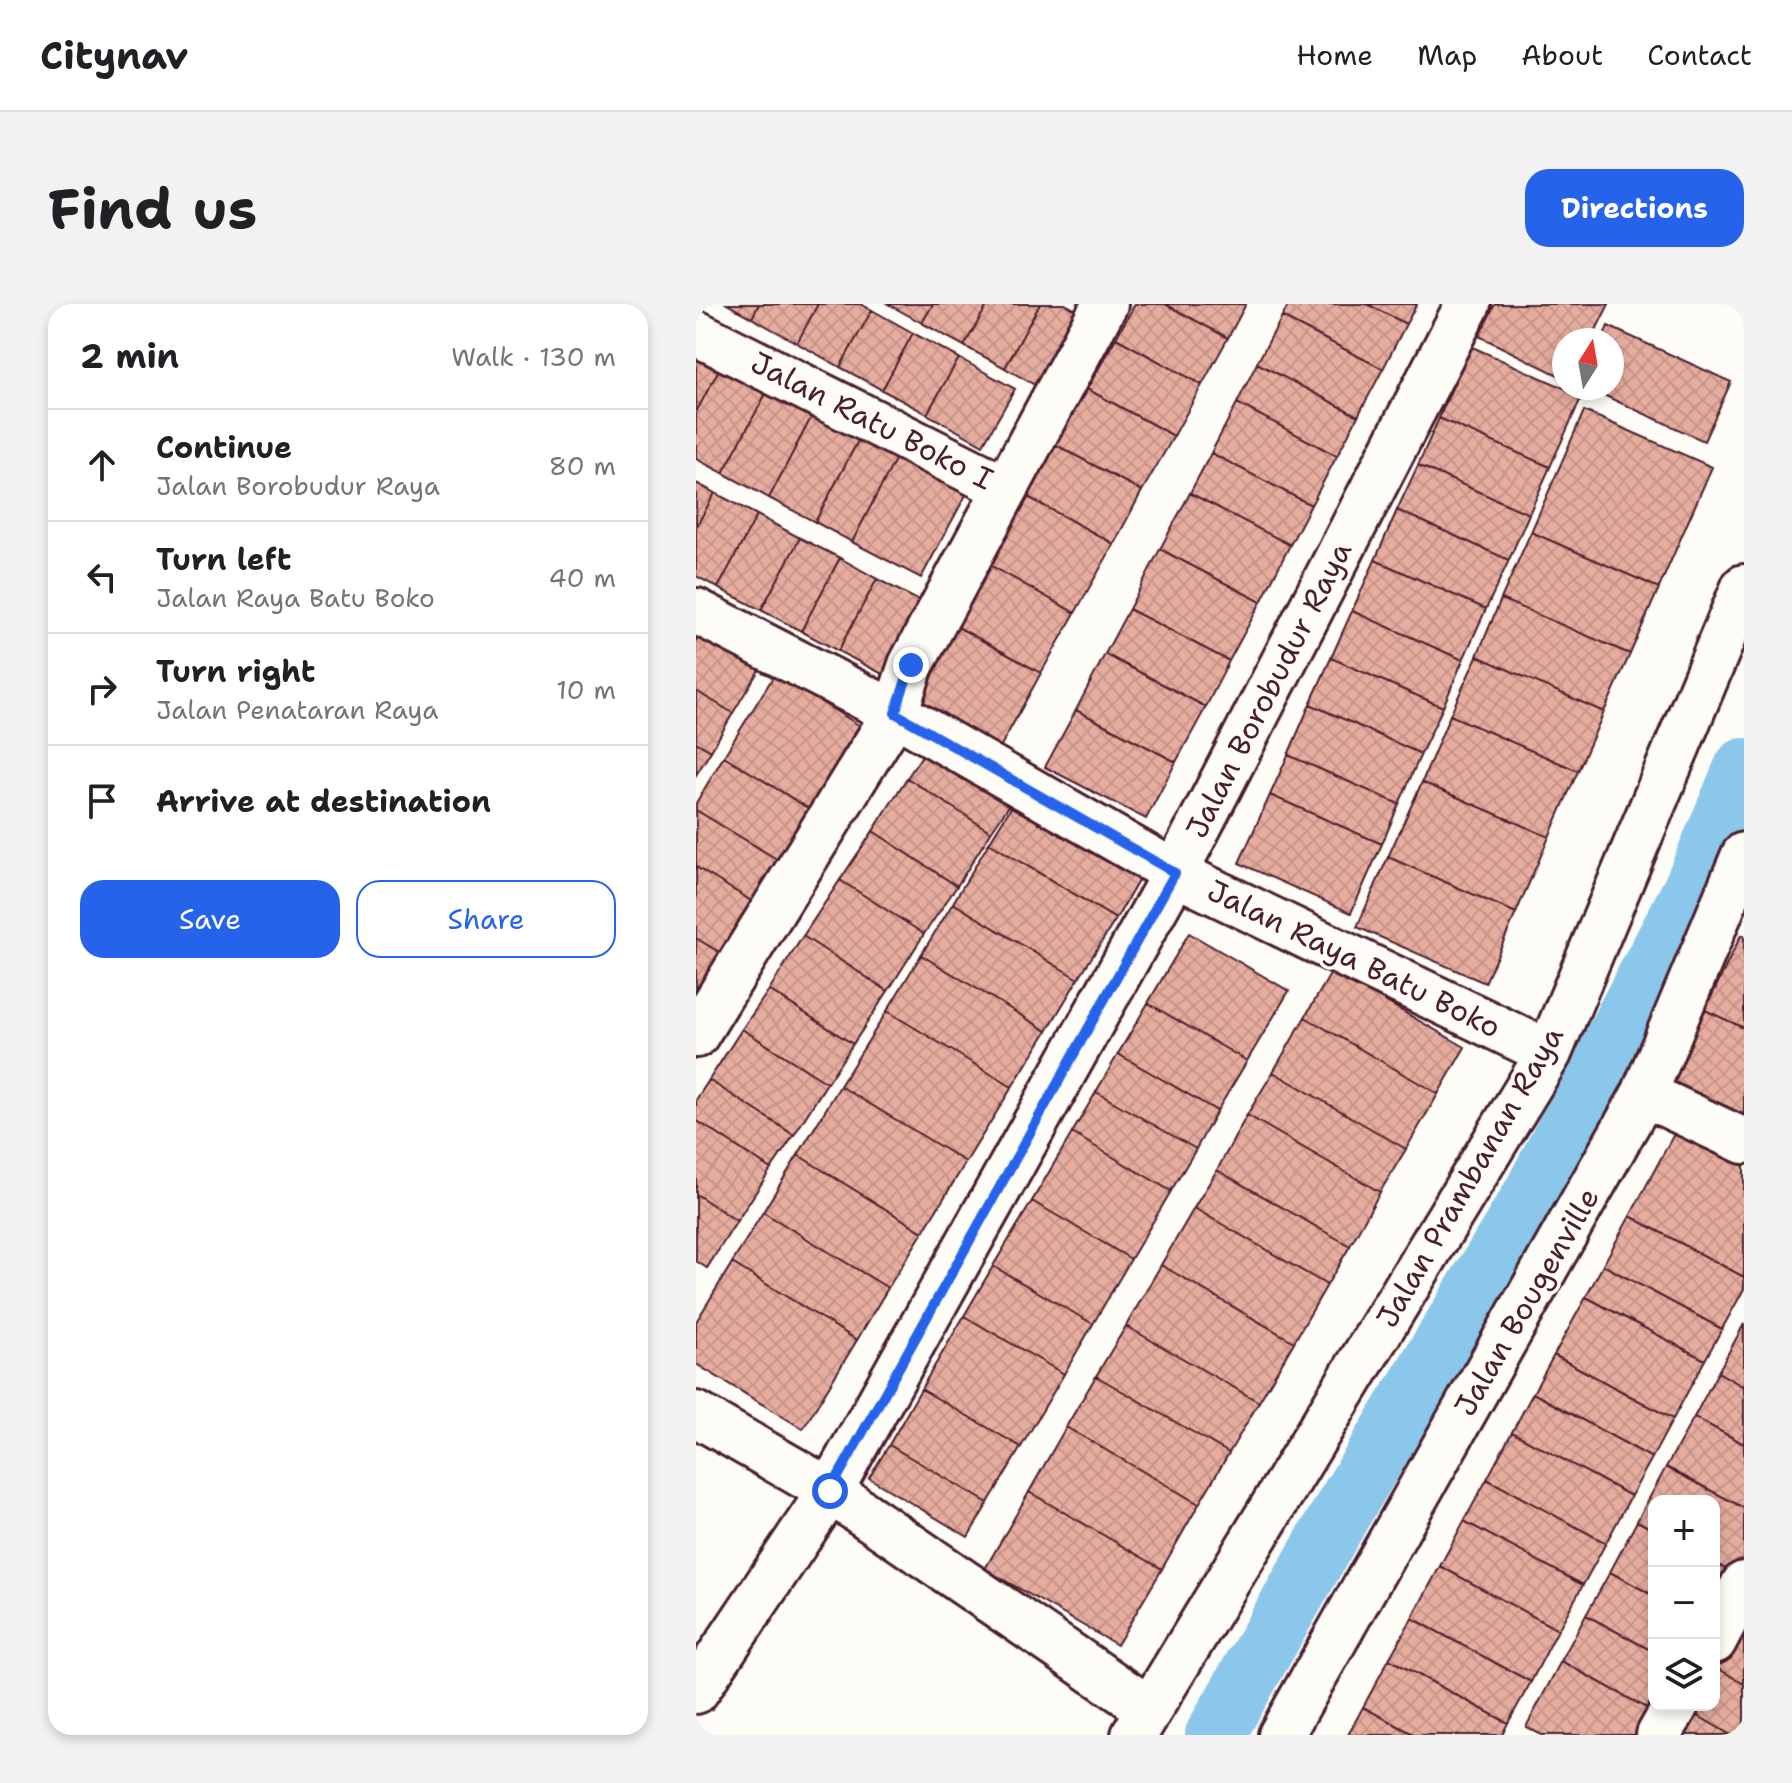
<!DOCTYPE html>
<html lang="en">
<head>
<meta charset="utf-8">
<style>
  :root { --surface:#fff; --page:#f2f2f2; --text:#202124; --muted:#757577; --line:#e0e0e0; --accent:#2563eb }
  body { margin:0; font-family:"Shantell Sans",sans-serif; background:var(--page); color:var(--text) }
  .controls { position:absolute; right:24px; bottom:24px; display:grid; overflow:hidden; border-radius:16px; box-shadow:0 4px 12px #0003 }
  .controls button { width:72px; height:72px; display:grid; place-items:center; padding:0; border:0; border-bottom:2px solid var(--line); background:var(--surface); color:var(--text); font:40px sans-serif }
  .compass { position:absolute; left:856px; top:24px; width:72px; height:72px; border-radius:50%; background:var(--surface); box-shadow:0 4px 12px #0003; rotate:11deg }
  .stop { position:absolute; width:24px; height:24px; margin:-18px; border:6px solid #2563eb; border-radius:50%; background:#fff }
  .stop.end { background:#2563eb; border-color:#fff; box-shadow:0 2px 8px #0008 }
  .list { margin:0; padding:0; list-style:none }
  h2 { display:flex; justify-content:space-between; align-items:center; height:104px; margin:0; padding:0 32px; font-size:34px }
  h2 small { font-size:26px; font-weight:400; color:var(--muted) }
  .list li { display:grid; grid-template-columns:52px 1fr auto; gap:24px; align-items:center; box-sizing:border-box; height:112px; padding:0 32px; border-top:2px solid var(--line) }
  .list b { display:block; font-size:30px; white-space:nowrap }
  .list p { margin:0; font-size:26px; white-space:nowrap; color:var(--muted) }
  .list em { font-size:26px; font-style:normal; color:var(--muted) }
  .actions { display:flex; gap:16px; padding:24px 32px }
  .actions a { flex:1; padding:18px 0; border:2px solid var(--accent); border-radius:24px; text-align:center; font-size:28px; color:var(--accent) }
  .actions .main { background:var(--accent); color:#fff }
  .icon { flex:none; width:44px; height:44px; fill:none; stroke:currentColor; stroke-width:2; stroke-linecap:round; stroke-linejoin:round }
  .map { position:relative; flex:none; width:1048px; height:1431px; overflow:hidden; border-radius:24px }
  header { display:flex; align-items:center; gap:48px; box-sizing:border-box; height:112px; padding:0 40px; background:var(--surface); border-bottom:2px solid var(--line) }
  header strong { font-size:38px }
  nav { display:flex; gap:44px; margin-inline-start:auto; font-size:28px }
  .intro { display:flex; align-items:center; justify-content:space-between; box-sizing:border-box; height:192px; padding:0 48px }
  h1 { margin:0; font-size:56px }
  .button { padding:20px 36px; border-radius:24px; background:var(--accent); color:#fff; font-size:28px; font-weight:700 }
  main { display:flex; gap:48px; padding:0 48px }
  aside { flex:1; background:var(--surface); border-radius:24px; box-shadow:0 4px 12px #0003 }
  .map>svg:first-child { display:block }
  .lines { fill:none; stroke-linecap:round; stroke-linejoin:round }
  .canal { stroke:#8bc7eb; stroke-width:60 }
  .building { fill:url(#building-cross-hatch); stroke:#4a1f2b; stroke-width:2 }
  .minor-casing { stroke:#4a1f2b; stroke-width:50 }
  .minor { stroke:#fdfcf7; stroke-width:44 }
  .route { stroke:#2563eb; stroke-width:10 }
  .labels { text-anchor:middle; stroke-width:7; stroke-linejoin:round; paint-order:stroke }
  .street-label { font-size:30px; fill:#4a1f2b; stroke:#fdfcf7 }
</style>
</head>
<body>
<header>
<strong>Citynav</strong>
<nav><a>Home</a><a>Map</a><a>About</a><a>Contact</a></nav>
</header>
<div class="intro"><h1>Find us</h1><a class="button">Directions</a></div>
<main>
<aside>
<h2>2 min<small>Walk · 130 m</small></h2>
<ul class="list">
<li><svg class="icon" aria-label="ahead" viewBox="0 0 24 24"><path d="M12 20V5M6 11l6-6 6 6"/></svg><div><b>Continue</b><p>Jalan Borobudur Raya</p></div><em>80 m</em></li>
<li><svg class="icon" aria-label="left" viewBox="0 0 24 24"><path d="M17 20v-9H6M10 6l-5 5 5 5"/></svg><div><b>Turn left</b><p>Jalan Raya Batu Boko</p></div><em>40 m</em></li>
<li><svg class="icon" aria-label="right" viewBox="0 0 24 24"><path d="M7 20v-9h11M14 6l5 5-5 5"/></svg><div><b>Turn right</b><p>Jalan Penataran Raya</p></div><em>10 m</em></li>
<li><svg class="icon" aria-label="arrive" viewBox="0 0 24 24"><path d="M6 21V4h12l-3 4 3 4H6"/></svg><div><b>Arrive at destination</b></div></li>
</ul>
<div class="actions"><a class="main">Save</a><a>Share</a></div>
</aside>
<div class="map">
<svg width="1048" height="1431" viewBox="0 0 1048 1431">
  <defs>
    <pattern id="building-cross-hatch" width="8" height="8" patternUnits="userSpaceOnUse" patternTransform="scale(2)"><rect width="8" height="8" fill="#e6ad9f"/><path d="M0 0l8 8M0 8l8-8" fill="none" stroke="#c79489"/></pattern>
  </defs>
  <rect width="100%" height="100%" fill="#fdfcf7"/>
  <filter id="ink" filterUnits="userSpaceOnUse"><feTurbulence type="fractalNoise" baseFrequency=".0125" numOctaves="2"/><feDisplacementMap in="SourceGraphic" scale="16" xChannelSelector="R" yChannelSelector="G"/><feConvolveMatrix kernelMatrix="1 2 1 2 8 2 1 2 1" color-interpolation-filters="sRGB"/></filter>
  <g filter="url(#ink)">
    <g class="lines">
      <!-- canal -->
      <path class="canal" d="M519,1431L647,1206L836,892L996,587L1048,464"/>
    </g>
    <!-- building -->
    <path class="building" d="M31,0H63L56,14Z
      M63,0H122L101,39L56,14Z
      M122,0H164L176,6L144,63L101,39Z
      M192,0H237L226,19Z
      M237,0H292L268,42L226,19Z
      M292,0H344L309,64L268,42Z
      M344,0H369L391,12L349,87L309,64Z
      M439,0H469L532,34L506,81L420,34Z
      M469,0H550L532,34Z
      M593,0H671L710,20L687,65L586,13Z
      M671,0H721L710,20Z
      M799,0H913L895,36H868V74L783,32Z
      M176,6L217,29L186,86L144,63Z
      M586,13L687,65L662,112L561,59Z
      M912,22L1035,78L1008,137L892,84H916V36H906Z
      M217,29L263,54L231,110L186,86Z
      M420,34L506,81L478,132L391,85Z
      M774,42L886,92L854,163L743,114Z
      M0,46L26,60L0,108Z
      M263,54L319,85L287,141L231,110Z
      M561,59L662,112L641,152L541,99Z
      M26,60L73,84L27,169L0,155V108Z
      M73,84L118,108L73,194L27,169Z
      M391,85L478,132L446,187L360,141Z
      M541,99L641,152L615,201L515,149Z
      M888,107L1016,163L963,284L835,228Z
      M118,108L164,133L119,218L73,194Z
      M743,114L854,163L833,210L722,161Z
      M164,133L201,152L156,238L119,218Z
      M360,141L446,187L418,240L332,193Z
      M515,149L615,201L594,241L494,189Z
      M201,152L271,189L225,274L156,238Z
      M722,161L833,210L813,256L701,206Z
      M0,179L19,189L0,223Z
      M19,189L61,211L22,284L0,272V223Z
      M494,189L594,241L565,298L464,245Z
      M332,193L418,240L379,309L294,261Z
      M701,206L813,256L790,305L679,256Z
      M61,211L104,234L65,306L22,284Z
      M835,228L963,284L934,350L805,295Z
      M104,234L144,254L105,327L65,306Z
      M464,245L565,298L533,357L433,305Z
      M144,254L181,275L142,347L105,327Z
      M679,256L790,305L767,356L656,307Z
      M294,261L379,309L345,369L260,322Z
      M181,275L237,304L198,376L142,347Z
      M805,295L934,350L908,408L781,352Z
      M433,305L533,357L510,403L409,350Z
      M656,307L767,356L747,403L635,354Z
      M260,322L345,369L301,449L215,402Z
      M0,329L69,356L37,409L0,387Z
      M409,350L510,403L480,458L380,406Z
      M781,352L908,408L882,467L754,411Z
      M635,354L747,403L725,450L614,400Z
      M79,370L166,423L115,506L28,452Z
      M0,387L37,409L15,447L0,438Z
      M614,400L725,450L703,500L592,451Z
      M380,406L480,458L450,515L349,463Z
      M754,411L882,467L853,533L726,478Z
      M237,435L321,490L295,528L211,474Z
      M0,438L15,447L0,471Z
      M592,451L703,500L686,540L574,491Z
      M28,452L115,506L84,557L0,506V499Z
      M211,474L295,528L261,582L177,527Z
      M726,478L853,533L820,609L692,553Z
      M324,489L449,565L420,615L293,539Z
      M574,491L686,540L655,609L543,559Z
      M0,506L84,557L59,599L0,563Z
      M177,527L261,582L228,630L144,576Z
      M293,539L420,615L382,675L257,599Z
      M692,553L820,609L789,679L661,623Z
      M0,563L59,599L28,651L0,634Z
      M144,576L228,630L192,687L107,632Z
      M257,599L382,675L351,727L225,651Z
      M493,629L593,687L551,757L452,699Z
      M1045,631L1048,632V724L1009,706Z
      M107,632L192,687L157,740L73,686Z
      M0,634L28,651L0,696Z
      M225,651L351,727L316,783L191,707Z
      M636,667L769,743L742,790L609,713Z
      M73,686L157,740L131,779L46,725Z
      M452,699L551,757L521,807L422,750Z
      M1009,706L1048,724V817L973,783Z
      M191,707L316,783L270,858L144,782Z
      M609,713L742,790L710,845L577,768Z
      M46,725L131,779L98,831L13,776Z
      M422,750L521,807L500,845L400,788Z
      M577,768L710,845L684,888L551,811Z
      M13,776L98,831L75,865L0,816V796Z
      M144,782L270,858L227,928L102,851Z
      M400,788L500,845L475,887L376,829Z
      M551,811L684,888L654,942L521,866Z
      M0,816L75,865L41,917L0,890Z
      M980,826L1048,862V973L934,912Z
      M376,829L475,887L435,955L336,897Z
      M102,851L227,928L192,984L67,908Z
      M521,866L654,942L631,981L498,904Z
      M0,890L41,917L11,964L0,957Z
      M336,897L435,955L397,1020L297,962Z
      M498,904L631,981L598,1038L465,961Z
      M67,908L192,984L161,1036L36,959Z
      M934,912L1048,973V985L1026,1025L907,961Z
      M36,959L161,1036L107,1125L0,1060V1018Z
      M465,961L598,1038L563,1098L430,1022Z
      M907,961L1026,1025L1009,1056L890,993Z
      M297,962L397,1020L368,1070L268,1012Z
      M890,993L1009,1056L977,1115L858,1051Z
      M268,1012L368,1070L325,1143L225,1085Z
      M1048,1020V1083L1022,1068Z
      M430,1022L563,1098L533,1149L400,1072Z
      M858,1051L977,1115L956,1154L837,1089Z
      M1022,1068L1048,1083V1140L998,1113Z
      M400,1072L533,1149L503,1200L370,1123Z
      M225,1085L325,1143L292,1199L193,1141Z
      M837,1089L956,1154L935,1192L816,1128Z
      M998,1113L1048,1140V1204L970,1163Z
      M370,1123L503,1200L466,1265L333,1188Z
      M816,1128L935,1192L910,1239L791,1175Z
      M193,1141L292,1199L272,1233L173,1174Z
      M970,1163L1048,1204V1264L1043,1272L1018,1259V1197H958V1226L941,1217Z
      M791,1175L910,1239L887,1281L768,1217Z
      M333,1188L466,1265L421,1341L289,1265Z
      M768,1217L887,1281L862,1326L744,1262Z
      M941,1217L958,1226V1292L914,1268Z
      M1018,1259L1043,1272L1018,1320Z
      M744,1262L862,1326L835,1378L716,1314Z
      M914,1268L958,1292V1348L890,1311Z
      M890,1311L958,1348V1401L967,1413L865,1357Z
      M716,1314L835,1378L812,1419L693,1355Z
      M1041,1324L1048,1328V1380L1018,1362Z
      M693,1355L812,1419L806,1431H719L667,1403Z
      M865,1357L967,1413L957,1431H846L830,1423Z
      M1018,1362L1048,1380V1431H1035L992,1406L995,1401H1018Z
      M667,1403L719,1431H652Z
      M992,1406L1035,1431H978Z"/>
    <g class="lines">
      <defs>
        <path id="minor" d="M0,29L309,184
          M0,307L199,409L479,569L853,749
          M0,731L199,409L215,361L409,0
          M948,790L1048,837
          M0,1110L134,1187L453,1405
          M1018,1337L1048,1280
          M0,1387L134,1187L479,569L772,0
          M438,1431L853,749L1048,283
          M585,1431L948,790L1048,551
          M963,1431L980,1401"/>
      </defs>
      <!-- minor casing -->
      <use href="#minor" class="minor-casing"/>
      <!-- minor -->
      <use href="#minor" class="minor"/>
    </g>
  </g>
  <g class="lines" filter="url(#ink)">
    <!-- route -->
    <path class="route" d="M134,1187L479,569L199,409L215,361"/>
  </g>
  <g class="labels">
    <!-- street labels -->
    <g class="street-label">
      <text transform="translate(176 117) rotate(27)" y="10">Jalan Ratu Boko I</text>
      <text transform="translate(573 386) rotate(-63)" y="10">Jalan Borobudur Raya</text>
      <text transform="translate(658 655) rotate(26)" y="10">Jalan Raya Batu Boko</text>
      <text transform="translate(774 873) rotate(-60)" y="10">Jalan Prambanan Raya</text>
      <text transform="translate(831 998) rotate(-60)" y="10">Jalan Bougenville</text>
    </g>
  </g>
</svg>
<div class="controls">
<button>+</button>
<button>−</button>
<button><svg class="icon" aria-label="layers" viewBox="0 0 24 24"><path d="M12 4l9 5-9 5-9-5zM3 14l9 5 9-5"/></svg></button>
</div>
<svg class="compass" viewBox="-18 -18 36 36"><path d="M0-13l5 13h-10z" fill="#e53935"/><path d="M0 13l5-13h-10z" fill="#757577"/></svg>
<div class="stop" style="left:134px;top:1187px"></div>
<div class="stop end" style="left:215px;top:361px"></div>
</div>
</main>
</body>
</html>
